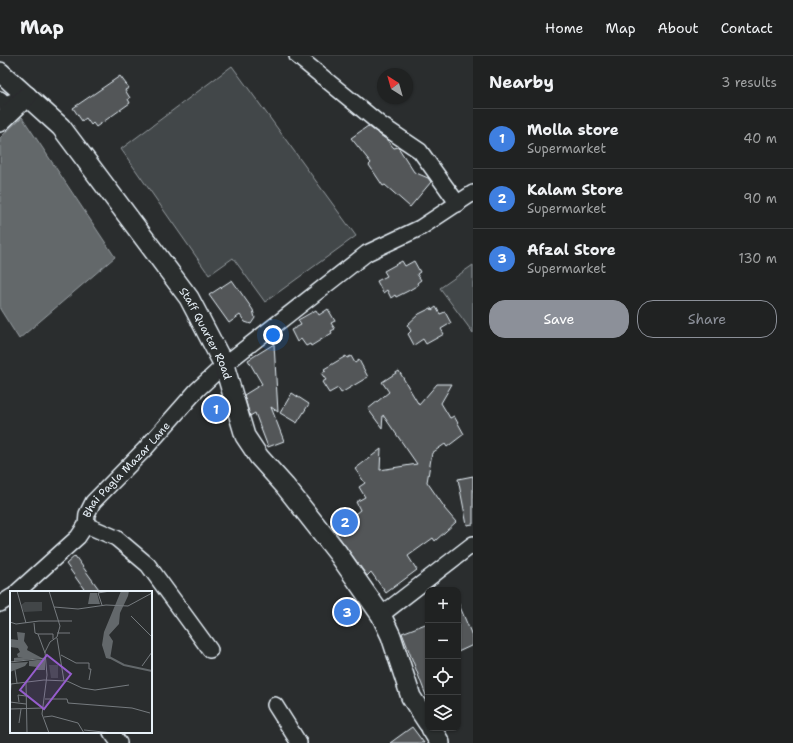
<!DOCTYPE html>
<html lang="en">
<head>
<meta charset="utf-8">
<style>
  :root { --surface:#202222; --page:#282a2a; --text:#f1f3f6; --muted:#a2a4a5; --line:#3d3f40; --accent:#8c9099 }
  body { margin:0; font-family:"Shantell Sans",sans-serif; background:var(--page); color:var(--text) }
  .controls { position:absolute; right:12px; bottom:12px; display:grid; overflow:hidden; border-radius:8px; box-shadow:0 1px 3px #0004 }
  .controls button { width:36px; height:36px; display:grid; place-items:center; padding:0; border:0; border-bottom:1px solid var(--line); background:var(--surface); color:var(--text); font:20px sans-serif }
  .compass { position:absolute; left:377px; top:12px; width:36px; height:36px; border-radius:50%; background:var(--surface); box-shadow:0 1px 3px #0004; rotate:323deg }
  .you { position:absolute; left:273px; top:279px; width:14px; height:14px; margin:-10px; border:3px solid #fff; border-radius:50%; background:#1a73e8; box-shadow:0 0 0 6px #1a73e833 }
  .badge { display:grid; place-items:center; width:26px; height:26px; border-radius:50%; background:var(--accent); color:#fff; font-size:13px; font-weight:700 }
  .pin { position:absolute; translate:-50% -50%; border:2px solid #fff; box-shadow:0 1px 4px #0006 }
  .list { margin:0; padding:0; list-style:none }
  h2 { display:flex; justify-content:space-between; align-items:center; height:52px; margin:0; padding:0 16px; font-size:17px }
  h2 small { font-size:13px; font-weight:400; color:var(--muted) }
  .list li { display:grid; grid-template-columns:26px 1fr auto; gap:12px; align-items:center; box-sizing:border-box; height:60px; padding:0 16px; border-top:1px solid var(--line) }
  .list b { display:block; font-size:15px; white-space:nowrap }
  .list p { margin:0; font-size:13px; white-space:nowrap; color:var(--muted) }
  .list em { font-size:13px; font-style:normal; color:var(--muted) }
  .actions { display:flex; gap:8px; padding:12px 16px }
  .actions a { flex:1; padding:9px 0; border:1px solid var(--accent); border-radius:16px; text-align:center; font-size:14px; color:var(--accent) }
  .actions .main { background:var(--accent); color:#fff }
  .icon { flex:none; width:22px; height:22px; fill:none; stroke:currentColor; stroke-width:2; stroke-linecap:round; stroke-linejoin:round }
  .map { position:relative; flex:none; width:473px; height:687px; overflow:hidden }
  header { display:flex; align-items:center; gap:24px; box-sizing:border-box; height:56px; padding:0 20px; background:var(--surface); border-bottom:1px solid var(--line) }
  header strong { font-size:19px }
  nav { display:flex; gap:22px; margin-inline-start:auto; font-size:14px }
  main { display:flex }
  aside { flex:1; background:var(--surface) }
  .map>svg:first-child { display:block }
  .green { fill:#424648; stroke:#959ca0 }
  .water { fill:#63686b; stroke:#989fa3 }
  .building { fill:#535759; stroke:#e8f1f8 }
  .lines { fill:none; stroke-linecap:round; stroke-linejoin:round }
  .minor-casing { stroke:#e8f1f8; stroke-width:18 }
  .tertiary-casing { stroke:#e8f1f8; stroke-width:22 }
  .minor { stroke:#2a2d2e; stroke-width:15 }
  .tertiary { stroke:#2a2d2e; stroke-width:19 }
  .labels { text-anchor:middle; stroke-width:3.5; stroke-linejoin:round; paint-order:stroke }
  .street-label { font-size:11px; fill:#e8f1f8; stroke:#2a2d2e }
  .inset-river { fill:none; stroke:#63686b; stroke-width:2 }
  .inset-road { fill:none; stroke:#767b7f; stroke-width:1 }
  .view { fill:#965dcd; fill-opacity:0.15; stroke:#965dcd; stroke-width:2 }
  .inset-edge { fill:none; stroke:#e8f1f8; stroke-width:2 }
</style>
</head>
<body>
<header>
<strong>Map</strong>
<nav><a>Home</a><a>Map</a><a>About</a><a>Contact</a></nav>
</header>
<main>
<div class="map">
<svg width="473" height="687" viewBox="0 0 473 687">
  <rect width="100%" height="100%" fill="#2a2d2e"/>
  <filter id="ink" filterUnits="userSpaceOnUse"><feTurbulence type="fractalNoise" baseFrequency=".025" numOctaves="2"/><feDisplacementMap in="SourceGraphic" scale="8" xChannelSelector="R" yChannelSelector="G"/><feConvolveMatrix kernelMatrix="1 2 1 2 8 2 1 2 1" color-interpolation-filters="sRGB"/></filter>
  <g filter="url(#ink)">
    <!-- green -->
    <path class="green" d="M232,10L356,180L265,246L233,202L209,219L121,93Z
      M473,209V277L440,232Z"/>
    <!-- water -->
    <path class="water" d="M22,61L115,201L19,283L0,253V82Z"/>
    <!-- building -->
    <path class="building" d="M120,20L129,32L125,34L130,42L128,43L130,47L96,71L93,67L91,69L86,62L82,65L73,52Z
      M368,70L387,84L394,92L398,91L414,116L428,122L431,126L410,151L385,129L383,130L369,109L371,107L351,82Z
      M402,205L405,210L414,205L420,216L417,218L421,224L417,227L418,229L408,235L396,241L395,239L391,242L387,234L383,237L377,225L387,220L384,215Z
      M232,224L253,254L255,262L251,268L245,266L240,259L229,267L209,239Z
      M436,251L440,258L445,256L451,267L441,273L444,278L426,288L423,283L414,289L408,278L411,275L407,269L419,258L431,252L432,254Z
      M328,253L335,265L331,267L335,273L331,275L332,277L311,290L310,288L306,290L301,283L297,286L291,274L301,269L298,264L316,254L319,259Z
      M274,288L278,356L271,351L284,385L268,391L255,357L250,360L244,339L262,328L248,304Z
      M346,300L347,302L351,300L355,307L359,304L368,321L341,337L338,332L329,337L322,326L326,324L321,317L326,315L324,313Z
      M399,315L419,349L437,328H452L441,347L450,362L454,360L464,378L447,391L445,388L432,397L427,426L445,452H444L456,466L435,485L433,482L408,500L417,514L386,537L371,516L367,520L334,474L360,454L356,446L365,441L359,431L365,427L355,413L381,393L380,414L417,408L383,359L382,372L368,353L389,336L382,326Z
      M292,337L309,348L297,367L280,357Z
      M473,420V468L467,469L458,423Z
      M75,500L101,536H86L66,508Z
      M458,546L473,582V589L458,596Z
      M428,567V642H427L402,577Z
      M412,671L424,687H390Z"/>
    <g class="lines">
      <defs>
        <g id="minor">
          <path d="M297,0L380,68L420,95L458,148"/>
          <path d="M0,43L5,48L24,41"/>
          <path d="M86,469L116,482L148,509L210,594"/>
          <path id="s1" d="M17,536L78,481L86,469L87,458L93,446L145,393L197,334L224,309L367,197L420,172L473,137"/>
          <path d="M0,548L11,541"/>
          <path d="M381,559L473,488"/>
          <path d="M275,649L299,687"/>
          <path d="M111,676L119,687"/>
        </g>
        <g id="tertiary">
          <path id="s2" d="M0,16L61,71L189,242L224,309L245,380L259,401L285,430L337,496L381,559L391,580L411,641L428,667"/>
          <path d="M0,66L27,40"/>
          <path d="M431,672L440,687"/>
        </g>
      </defs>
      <!-- minor casing -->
      <use href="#minor" class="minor-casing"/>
      <!-- tertiary casing -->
      <use href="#tertiary" class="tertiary-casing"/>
      <!-- minor -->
      <use href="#minor" class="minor"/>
      <!-- tertiary -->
      <use href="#tertiary" class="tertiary"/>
    </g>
  </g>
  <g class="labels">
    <!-- street labels -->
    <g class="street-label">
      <text dy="4" stroke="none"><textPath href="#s2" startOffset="335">Staff Quarter Road</textPath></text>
      <text dy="4" stroke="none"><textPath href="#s1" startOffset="167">Bhai Pagla Mazar Lane</textPath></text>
    </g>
  </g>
  <!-- overview -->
  <g transform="translate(10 535)">
    <rect width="142" height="142" fill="#2a2d2e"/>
    <path d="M15,11H32V20L14,21L11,14ZM39,74H48V87H41Z" fill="#424648"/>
    <path d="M111,0H119L118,5L110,22L109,33L99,44L103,50L100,68L96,67L92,54L94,41ZM80,2H87L90,13H78ZM7,41L15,42L14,50L18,56L17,59L32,67L4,70V67L13,66H8L7,63L10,61L8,57L0,56V48L8,49ZM35,68V79H27V76L19,75V70ZM18,71L15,75L0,81V72Z" fill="#63686b"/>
    <path class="inset-river" d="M99,66L114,74L142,80"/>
    <path class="inset-road" d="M7,0L16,32M92,14L88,2L100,0M44,16L68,18L96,14L118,15L142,2M121,25L142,46M0,31L6,33L29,30H62M24,32L25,42L28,43M47,42H60M47,47L54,90M35,62L28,43H43V48M51,64L66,72H79V78H81L79,89M0,71L36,67M132,75L142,61M5,79L7,92M16,92L17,142M0,107L1,93L34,89L57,90L72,97L85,99L119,94M35,108H57L58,112L122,117L140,122M0,111L16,113M9,111L8,104L16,105M0,118L33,117M34,126L42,125L68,132L74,142M9,132L11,118M74,139L103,142M39,142L32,123L37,84L35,61L40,51L47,46L50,35L39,0"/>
    <path class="view" d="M37,64L61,83L34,118L10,99Z"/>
    <rect width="142" height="142" class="inset-edge"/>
  </g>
</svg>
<div class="controls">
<button>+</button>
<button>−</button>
<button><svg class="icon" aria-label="locate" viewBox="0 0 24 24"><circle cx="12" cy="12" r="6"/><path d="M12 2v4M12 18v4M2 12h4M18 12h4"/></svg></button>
<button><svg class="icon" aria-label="layers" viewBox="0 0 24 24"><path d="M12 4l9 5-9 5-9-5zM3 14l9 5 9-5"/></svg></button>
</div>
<svg class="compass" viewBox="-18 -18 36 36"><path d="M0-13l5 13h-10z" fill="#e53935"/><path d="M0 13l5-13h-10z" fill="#a2a4a5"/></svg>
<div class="you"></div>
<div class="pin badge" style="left:216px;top:353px;background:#3f7fe0">1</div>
<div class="pin badge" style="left:345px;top:466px;background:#3f7fe0">2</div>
<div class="pin badge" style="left:347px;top:556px;background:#3f7fe0">3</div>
</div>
<aside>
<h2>Nearby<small>3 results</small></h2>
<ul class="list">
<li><span class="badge" style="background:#3f7fe0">1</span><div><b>Molla store</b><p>Supermarket</p></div><em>40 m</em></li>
<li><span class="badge" style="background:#3f7fe0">2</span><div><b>Kalam Store</b><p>Supermarket</p></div><em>90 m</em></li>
<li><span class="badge" style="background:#3f7fe0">3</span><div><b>Afzal Store</b><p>Supermarket</p></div><em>130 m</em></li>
</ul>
<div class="actions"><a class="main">Save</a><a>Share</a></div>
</aside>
</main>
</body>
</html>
